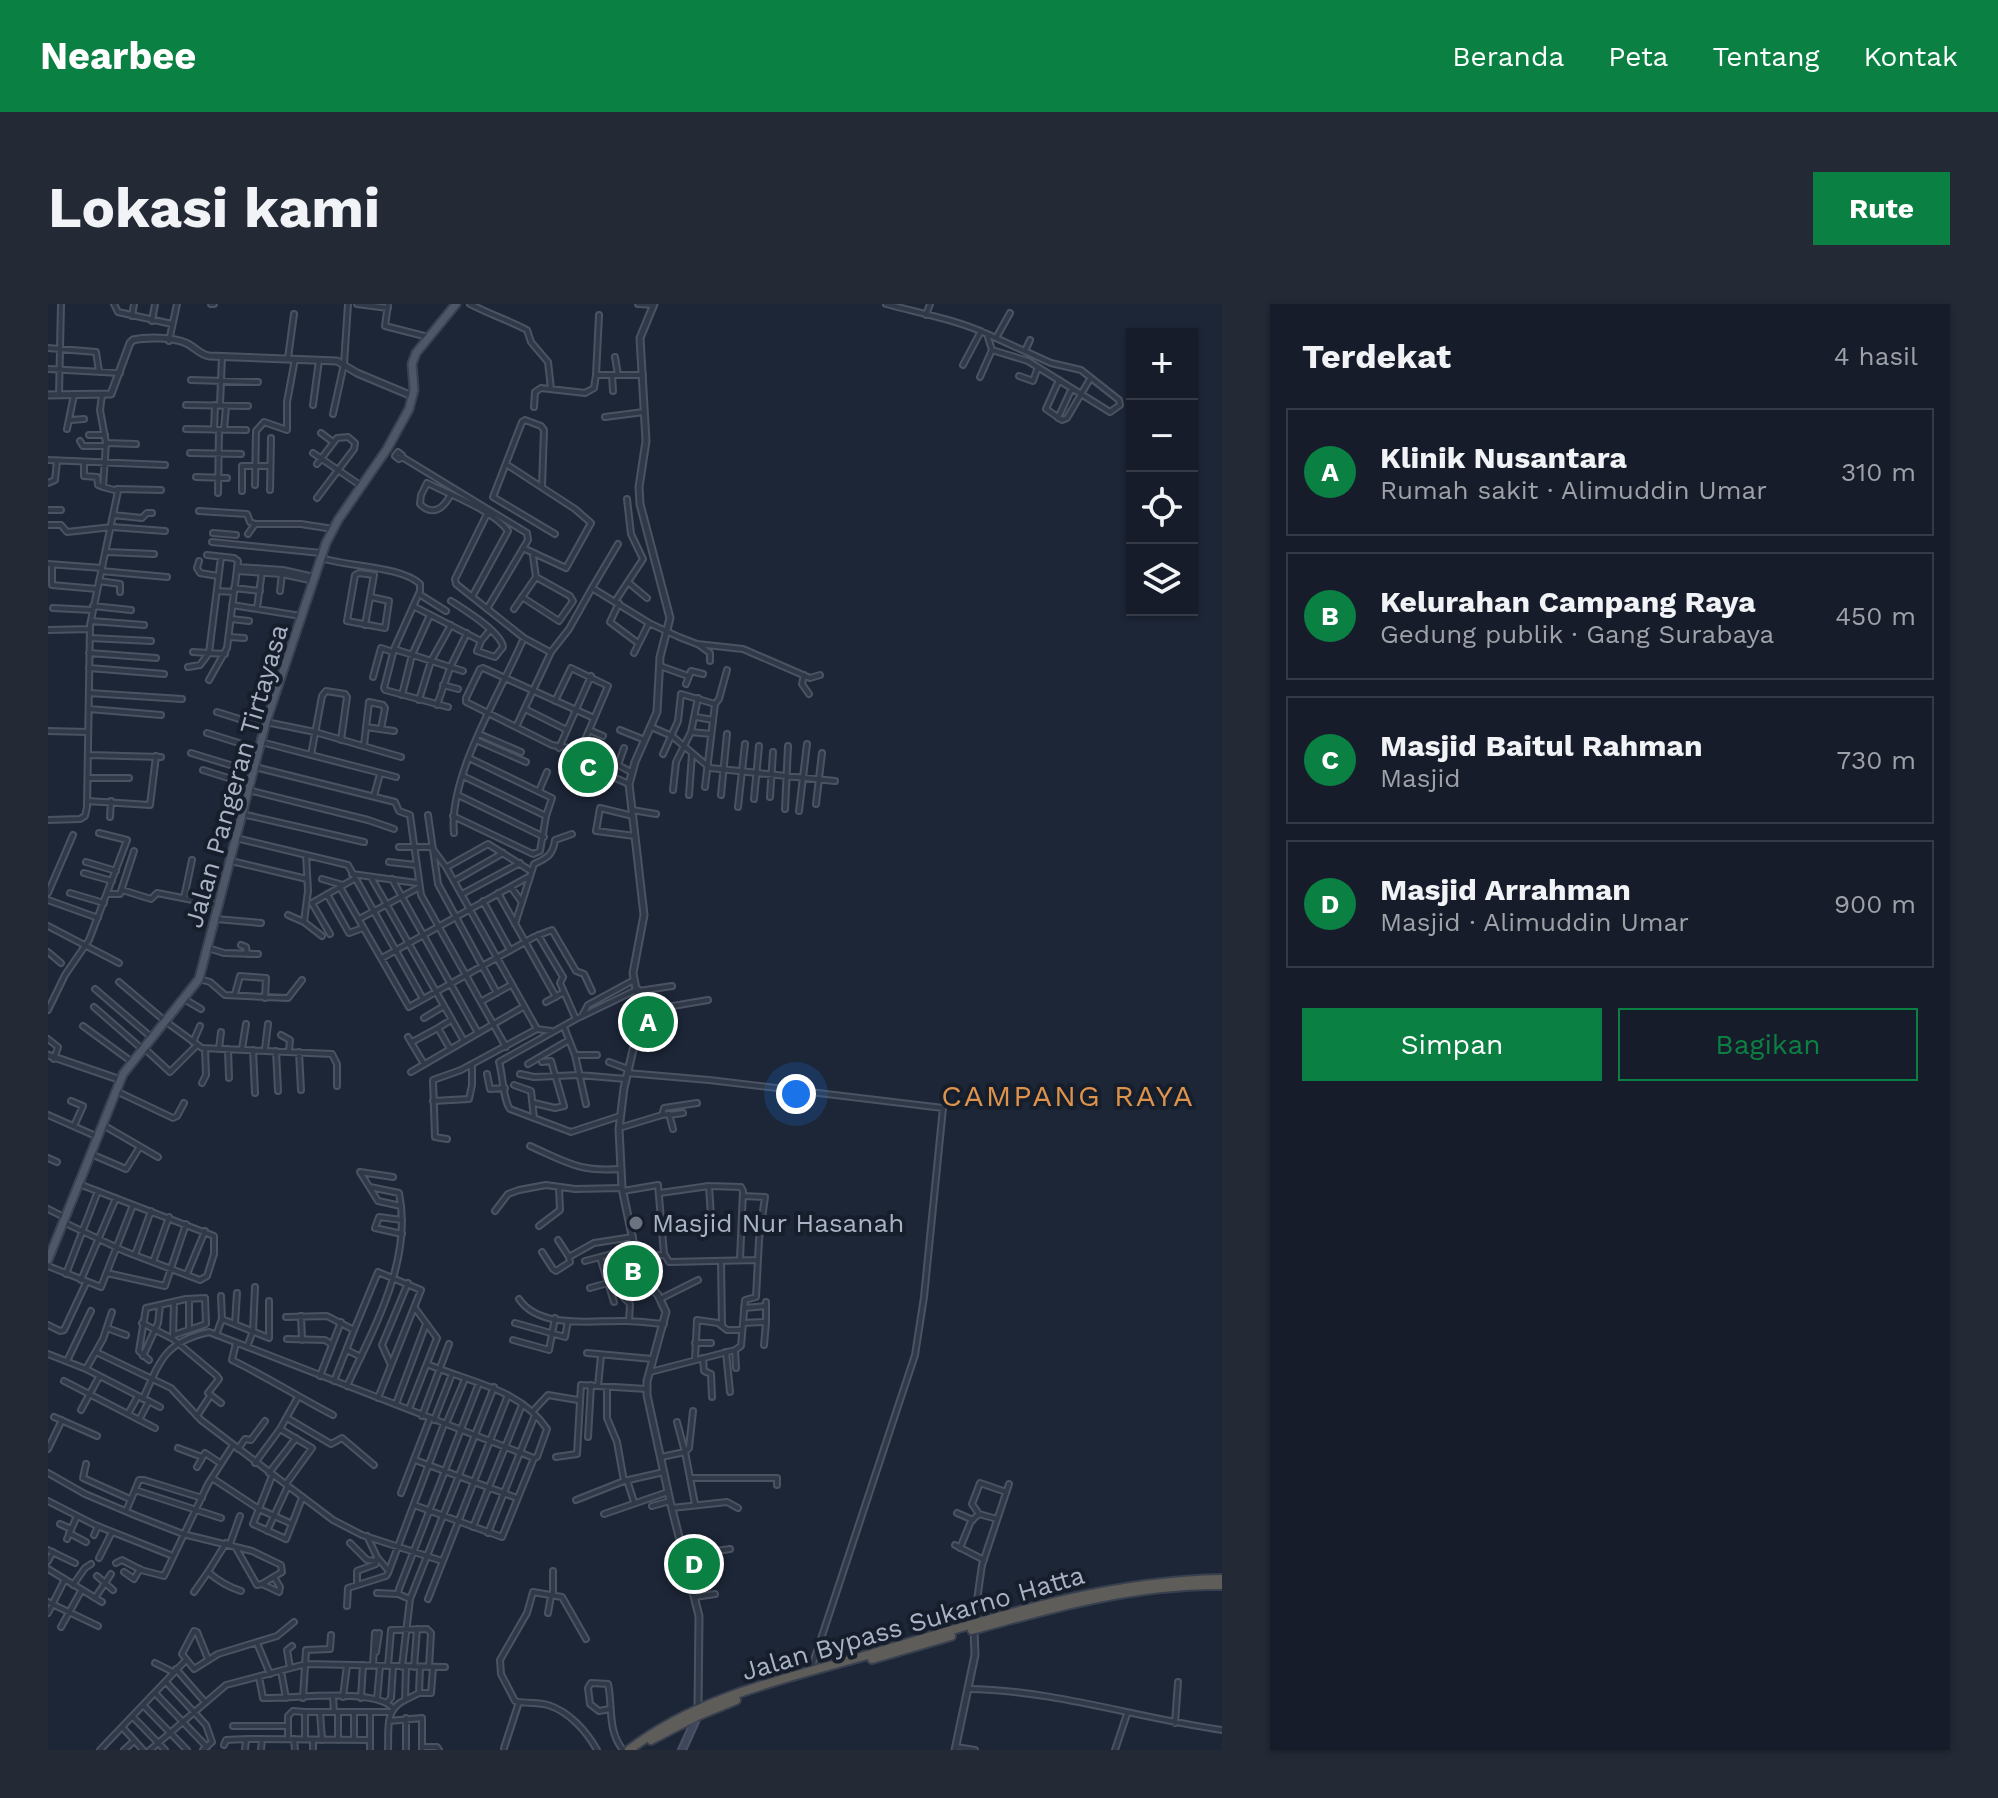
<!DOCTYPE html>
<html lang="id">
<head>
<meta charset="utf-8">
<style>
  :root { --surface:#161c29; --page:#232935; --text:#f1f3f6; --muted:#9ea1a8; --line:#353a46; --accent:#0b8043 }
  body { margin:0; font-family:"Work Sans",sans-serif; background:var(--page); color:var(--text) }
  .controls { position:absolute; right:24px; top:24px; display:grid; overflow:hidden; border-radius:0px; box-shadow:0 2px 6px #0004 }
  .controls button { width:72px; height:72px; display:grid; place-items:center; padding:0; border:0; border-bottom:2px solid var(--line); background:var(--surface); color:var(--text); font:40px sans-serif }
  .you { position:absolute; left:748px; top:790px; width:28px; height:28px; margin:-20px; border:6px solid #fff; border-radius:50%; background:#1a73e8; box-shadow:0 0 0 12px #1a73e833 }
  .badge { display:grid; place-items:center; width:52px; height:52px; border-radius:50%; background:var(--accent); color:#fff; font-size:26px; font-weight:700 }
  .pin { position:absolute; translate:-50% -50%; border:4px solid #fff; box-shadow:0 2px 8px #0006 }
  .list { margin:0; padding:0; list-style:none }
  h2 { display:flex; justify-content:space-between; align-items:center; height:104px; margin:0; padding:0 32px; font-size:34px }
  h2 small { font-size:26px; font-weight:400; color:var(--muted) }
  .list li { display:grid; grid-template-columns:52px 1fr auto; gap:24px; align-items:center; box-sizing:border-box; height:128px; margin:0 16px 16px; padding:0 16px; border:2px solid var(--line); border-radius:0px }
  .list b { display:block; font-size:30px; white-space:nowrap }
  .list p { margin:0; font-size:26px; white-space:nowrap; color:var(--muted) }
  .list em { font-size:26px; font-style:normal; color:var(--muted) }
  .actions { display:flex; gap:16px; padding:24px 32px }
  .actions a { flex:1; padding:18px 0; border:2px solid var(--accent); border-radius:0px; text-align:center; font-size:28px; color:var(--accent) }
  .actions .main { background:var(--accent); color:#fff }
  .icon { flex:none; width:44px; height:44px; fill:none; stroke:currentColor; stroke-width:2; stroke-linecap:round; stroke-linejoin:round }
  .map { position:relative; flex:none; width:1174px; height:1446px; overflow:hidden; border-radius:0px }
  header { display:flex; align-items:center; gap:48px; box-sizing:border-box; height:112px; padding:0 40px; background:var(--accent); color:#fff }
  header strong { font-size:38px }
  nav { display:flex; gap:44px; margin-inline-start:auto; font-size:28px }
  .intro { display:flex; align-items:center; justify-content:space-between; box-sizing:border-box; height:192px; padding:0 48px }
  h1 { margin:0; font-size:56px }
  .button { padding:20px 36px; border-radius:0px; background:var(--accent); color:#fff; font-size:28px; font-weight:700 }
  main { display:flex; gap:48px; padding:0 48px }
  aside { flex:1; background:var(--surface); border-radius:0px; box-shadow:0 2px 6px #0004 }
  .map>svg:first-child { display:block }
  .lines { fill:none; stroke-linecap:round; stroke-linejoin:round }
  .minor-casing { stroke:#4b5363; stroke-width:8 }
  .tertiary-casing { stroke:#4b5363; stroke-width:9 }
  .secondary-casing { stroke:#4b5363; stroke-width:10 }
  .primary-casing { stroke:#394251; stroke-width:11 }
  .trunk-casing { stroke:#38404f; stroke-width:12 }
  .minor { stroke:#303947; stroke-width:4 }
  .tertiary { stroke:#303947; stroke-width:5 }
  .secondary { stroke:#3e475b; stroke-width:6 }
  .primary { stroke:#4e5768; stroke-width:7 }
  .trunk { stroke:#5e5d5a; stroke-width:8 }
  .worship-dot { fill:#6b7280; stroke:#161e2b; stroke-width:3 }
  .labels { text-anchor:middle; stroke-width:8; stroke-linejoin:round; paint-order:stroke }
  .street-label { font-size:26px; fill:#a9b3c5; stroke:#161e2b }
  .poi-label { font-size:26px; fill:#a9b3c5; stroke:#161e2b; text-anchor:start }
  .quarter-label { font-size:30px; letter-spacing:2px; fill:#dd934c; stroke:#161e2b }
</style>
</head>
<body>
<header>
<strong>Nearbee</strong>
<nav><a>Beranda</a><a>Peta</a><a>Tentang</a><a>Kontak</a></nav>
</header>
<div class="intro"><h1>Lokasi kami</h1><a class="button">Rute</a></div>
<main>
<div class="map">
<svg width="1174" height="1446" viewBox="0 0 1174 1446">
  <rect width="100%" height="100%" fill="#1d2637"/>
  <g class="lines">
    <defs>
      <path id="minor" d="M66,0L70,8L124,20
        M163,0H166
        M309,0L340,4
        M340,0L337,22L380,33
        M422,0C441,10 460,16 479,26L483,38L500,58L503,85
        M590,0L606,1
        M838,0C871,9 909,16 939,30L944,46L980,57L1062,108L1072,101L1071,96L1033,66L1003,59L939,30
        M878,11L882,0
        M84,12L86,0
        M104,17L107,0
        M948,34L962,9
        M121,37L129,0
        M0,44L48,48L51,67
        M977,47L982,36
        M567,53L570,71
        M240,54L246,10
        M915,61L933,27
        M0,65L72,69
        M548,71L551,11
        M564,71L565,87
        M971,72L985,77L990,63
        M932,73L944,46
        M143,76L210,78
        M1011,76L998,105L1014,116L1019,114L1042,75
        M11,91L13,0
        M138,101L200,102
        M172,101L174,52
        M265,101L271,56
        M486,103L487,88L493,84L537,89L546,84L548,71H595
        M285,110L296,60L300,0
        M557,113L596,108
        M1010,114L1024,84
        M23,116L36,115
        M19,125L26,91
        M138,125L198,126
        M166,126L167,101
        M176,126L178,102
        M273,129L285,138
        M41,131H57
        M32,137L35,142H58
        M58,139L88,140
        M350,148L354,151L351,155L347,152Z
        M142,149L193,150
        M265,149L312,181
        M354,153L479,229L480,236L439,305
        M0,156L117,161
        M36,158V172L49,173L50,181L55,183
        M458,160L527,205L543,219L518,264L475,244
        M148,173L179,174
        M0,179L7,176L9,157
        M207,181L208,127L216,118L239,126V98L247,55
        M494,182L496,126L493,122L477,116L474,118L445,193L507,230
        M69,185L113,186
        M222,186L223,134
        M194,187V162H222
        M170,189L171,126
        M403,190C396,204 385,213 372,200L373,191L379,179C401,190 446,207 460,227L424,293
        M269,194L306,145L307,139L300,133L289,134L269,160
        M0,206H13
        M151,207L199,210L202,218L207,220H253L285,225
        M439,210L407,275L408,280L476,334L502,348
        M65,211L94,214L99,209H104
        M0,221H13L19,228L64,223L117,227
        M165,229L188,231
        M200,230L207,220
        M164,238L273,249
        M59,248L106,250
        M159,251L186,254L190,257L179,344L161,376
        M485,252L488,273
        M273,254C301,263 353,262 372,280V287L346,345L336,384L337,386L400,403
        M151,257L149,264L152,269L170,272
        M0,260L54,264
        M4,261V281L49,285
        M189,263L235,266L266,273
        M53,267L119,273
        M189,267L234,270L266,277
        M51,277L72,280V288
        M581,279L599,294
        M186,284L212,287
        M544,284L570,240
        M169,287L186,288
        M232,287L234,269
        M371,290L398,307
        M323,293L341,297L337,324L299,317L307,271L311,269L326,271
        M568,296L595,255L583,230L579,195
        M403,297C417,306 453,328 455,343L447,353L429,347L433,337L442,326
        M571,299L562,318L590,339
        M184,301L253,312
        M45,302L83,306
        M365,302L433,337
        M5,304L44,306
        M209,304L214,267
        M466,305L488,273L522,292L525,297L511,317L474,293
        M183,315L201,317
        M43,317L96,321
        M317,321L326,271
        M0,326L42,325
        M181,333L196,334
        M42,334L103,337
        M651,341L662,349V357
        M346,345L415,367
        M145,348L177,350
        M41,349L108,354
        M586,349L601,319
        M612,362L640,372
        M140,363L152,361L161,349L173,253
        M41,364L116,370
        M756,371L754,380L761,390
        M325,373L333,344L345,348
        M638,380L643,367L655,370
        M395,381L410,385
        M41,389L134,395
        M354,391L364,351L382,311
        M371,396L383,357L403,321
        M507,397L523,364L560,382L533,445
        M667,400L671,395L679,366
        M389,401L402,364L419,329
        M41,405L113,411
        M477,405L517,425
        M169,408L217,423
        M648,413L665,416
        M218,418L267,428L353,453
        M318,423L346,427
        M468,423L503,348L521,325L544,284L601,319L631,333L649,340L695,345L762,374L772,371
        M603,423L624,432L662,464L787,477
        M541,426L555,432
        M572,426L597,436
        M0,427L40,428
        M643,428L663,430
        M159,429L210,445
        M431,430L473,448
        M428,436L478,458
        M213,438L348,473
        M316,441L321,398L335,401L337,404L333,425
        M511,444L543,372
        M576,444L570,461L583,468
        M545,448L504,441L418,398V394L432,365L435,364L546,414
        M143,449L205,468
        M615,450L630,417L633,390L667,400L657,483
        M41,451L113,453
        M263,451L274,392L278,387L297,390L299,393L293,436
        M207,463L347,498L351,507L362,511L373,591L458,743
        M155,466L202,481
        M558,470L581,480
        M415,472L498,512
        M41,474H81
        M200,486L320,516L346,525
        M625,486L628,458L643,428L650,394
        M491,487L499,468
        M410,491L496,533
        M641,491L644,450
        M673,491L679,430
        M326,492L332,470
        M722,493L725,448
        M706,495L711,442
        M39,497L102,501L108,452
        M768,500L774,449
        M690,503L697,440
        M737,505L740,442
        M584,506L608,510
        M751,507L759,440
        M194,510L316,538
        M380,511L390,580L449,689
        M405,512L485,550L492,547L498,512L504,494L421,454
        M585,512L552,504L548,527L587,532
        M62,513L63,497
        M0,516L32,515L37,512L39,503L42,321L70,187L55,183L58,139L52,106L54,91
        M406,529C400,473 452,389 474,338
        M188,534L300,561L375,695
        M351,543H384
        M384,544L398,563L489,725
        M183,557L259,575
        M38,558L68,567
        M341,558L368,561
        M399,563L440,540L483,567
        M36,569L64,577
        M304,570L369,579
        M323,573L416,737
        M274,575L295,581
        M344,575L430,729
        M406,577L455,549
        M292,583L361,703L486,633L504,626L528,667L536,670L544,687
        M463,583L473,597
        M74,586L103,595L109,589L170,601
        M0,589L25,531
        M22,589L56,599
        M450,589L508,693
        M61,590H72L86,547
        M279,590L301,629L315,624
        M414,590L472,559
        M136,594L144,556
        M0,596L50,614
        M435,597L462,646
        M240,611L256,618L274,632
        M168,615L213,619
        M311,615L370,584
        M256,618L260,587L258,551
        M467,620L486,560C499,554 505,551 507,536L524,530
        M0,622L71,659
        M282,630L264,599L306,575
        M490,631L515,673
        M193,641L198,643L199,650
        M160,644L176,649L210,650
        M0,648L13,659
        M334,654L482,572
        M515,673L512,679L528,715
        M151,675L162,678L177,691L240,694L254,676
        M71,678L117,717L154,744L284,750L289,760V782
        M47,685L103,733
        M591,687L624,682
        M187,690L192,672L218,674L217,694
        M136,695L153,705
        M434,697L463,681
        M498,698L516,688
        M46,703L94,745
        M593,704L619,703L660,696
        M0,706L17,671L41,636L79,536L51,529
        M534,712L540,701L586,676
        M376,714L396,702
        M35,722L84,758
        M516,723L527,751L538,800
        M233,731L242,736L241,747
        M360,733L376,760
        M0,735L10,743L6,755
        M145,738L152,722
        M364,738L390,724
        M96,744L122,768L149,741
        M171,745L173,728
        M180,745L181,774
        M194,745L198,720
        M217,745L220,720
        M402,745L390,724L403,716
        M205,746L207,789
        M228,747L230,787
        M251,748L253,786
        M527,751H549
        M561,758L580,765
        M480,760L521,736
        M363,768L475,703
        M579,769L661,776L895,804L876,993L867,1051L763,1365
        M439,770L442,785L457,784
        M472,770L486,773L531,771L578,775
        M154,779L158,771L157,745
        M466,781L483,787L486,814
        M68,787L125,814L129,812L136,799
        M23,797L35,802L26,822
        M385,797L421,795L424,781V760
        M486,799L507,804L516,802L503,757L494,758
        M0,811L50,833
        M614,811L621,810L625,825
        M621,811L635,809
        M572,812L523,828L462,805C455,796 455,771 451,758L528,715L590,685
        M55,821L110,853
        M571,824L614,811L616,804L649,799
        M399,835L387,833L385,776L413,766L489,725L503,727
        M482,842C518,858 531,868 572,865
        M43,850L78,865L91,844
        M0,854L9,858
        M345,873L312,868L330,897L353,902
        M661,882L663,913
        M575,887L610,881L616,950
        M612,889L661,882L693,883L695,887L692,955
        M0,905L16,913
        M447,907L460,890L471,886L498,881L527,885L574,884
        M15,918L76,947L152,976L159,972L166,950V932L31,880
        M491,922L512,906L511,884
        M614,926H672
        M354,930L327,924L331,913L354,916
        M510,936L521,953
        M494,948L505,965L508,967L522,958L521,953L546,939L585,933
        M87,951L103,907
        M588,952L617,951L621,958L710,956
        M552,953L566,998
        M537,957L586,944
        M673,957L674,1021
        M105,958L121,913
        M0,962L53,983L85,901
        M59,969L117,982L138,920
        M18,970L50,887
        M139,970L157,927
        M33,976L68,894
        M542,984L592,970
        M575,993L582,1000L581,1017
        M471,995C492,1026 546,1016 578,1017C590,1017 603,1019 616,1020
        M612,995L650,976
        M696,1004L718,1002
        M253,1012L254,1036
        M238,1013L279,1012L306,1026L286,1077
        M174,1015L221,1034V997
        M94,1019L125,1035L168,1071L171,1075L160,1089L173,1099
        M467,1019L517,1033L520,1017
        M695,1019L718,1018V998
        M187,1020L189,989
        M0,1021L12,1027L16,1026L38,979
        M59,1024L78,1031
        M141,1026V995
        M306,1026L330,968L373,986L330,1094
        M168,1031L174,1015L173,992
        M125,1033L126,999
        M239,1035L277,1036L283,1040
        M465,1036L501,1046L507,1014
        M188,1039L184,1056C219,1073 250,1093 285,1111
        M647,1039H663
        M716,1041L718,1019
        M199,1043L205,1027L207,983
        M299,1046L313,1053
        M687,1046L688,1064
        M48,1048L123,1084L153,1116L285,1216L314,1231L394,1257
        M678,1048L682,1088
        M539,1049L604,1055
        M0,1050L38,1065L112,1103
        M95,1052L110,1019L112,1002
        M655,1054L656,1067L663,1070L664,1093
        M101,1056L91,1047L98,1004L138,995L157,994L158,1020L126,1031
        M647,1056L649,1016L670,1019L679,1026H694
        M19,1057L43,1007
        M343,1061L334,1041L360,979
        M38,1065L55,1035L64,1008
        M602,1068L687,1046L693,1042L697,996L708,993L711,936L717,893L695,892
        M272,1072L293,1018
        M16,1077L107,1124
        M299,1082C326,1023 365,956 351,889L322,883
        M550,1082L553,1052
        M559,1083V1114L569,1138L576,1177
        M95,1095C112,1056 117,1038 161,1028L486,1154L489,1153L499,1125C472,1084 420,1078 379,1060
        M348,1100L378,1020
        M361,1105L389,1034L367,1004
        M33,1106L51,1073
        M485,1107L500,1091L530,1096
        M80,1110L90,1092
        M149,1112L162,1092
        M374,1112L401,1040
        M6,1113L49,1132
        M239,1114L283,1140L294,1134L326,1161
        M91,1116L101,1097
        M386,1116L404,1070
        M629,1118L637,1148
        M398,1120L417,1075
        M232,1125L264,1144L238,1180
        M540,1133L543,1081
        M130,1144L154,1153
        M0,1145L14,1116
        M190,1145L197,1135L203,1136L217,1117
        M637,1148L641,1144L645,1107
        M508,1153L529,1150L533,1081L599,1085
        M613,1153L637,1148L647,1200
        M367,1156L469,1194
        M207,1159L232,1125L250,1093
        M38,1160L35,1174L82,1195
        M149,1163L157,1149L172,1159
        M0,1169L37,1190L89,1212L135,1230L204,1247L233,1261L234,1268L214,1280
        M221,1169L248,1134
        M224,1172L205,1220L238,1235L244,1220
        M164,1174L211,1205L244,1220L254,1194
        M642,1174H729V1181
        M579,1176L586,1198
        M87,1186L91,1176H96L154,1194
        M353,1189L382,1114
        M528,1196L576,1177L616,1168
        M0,1197L47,1221L125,1252
        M366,1201L454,1233L486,1154
        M604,1202L622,1197
        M624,1204L679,1198L690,1204
        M78,1207L87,1186L173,1214
        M909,1209L925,1216
        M556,1210L620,1188
        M931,1210L924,1200L932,1179L958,1188
        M12,1220L23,1225
        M425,1223L474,1101
        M219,1227L240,1182
        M21,1229L38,1238
        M440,1229L487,1111
        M46,1231L50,1222
        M319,1232L329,1253L340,1266
        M19,1235L29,1212
        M178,1239L160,1268C170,1277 181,1283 193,1287
        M302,1239L319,1256L329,1257
        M182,1240L192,1212
        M907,1241L936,1256
        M188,1244L209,1281L214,1280L231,1288L232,1283L226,1273
        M912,1244L923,1217L931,1210L949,1215
        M0,1246L27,1259
        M635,1252L682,1245
        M51,1254L64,1228
        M0,1257L5,1248
        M68,1259L74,1256L93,1266L116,1272L160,1180L185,1141
        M0,1265L54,1298
        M505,1267V1291
        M76,1268L86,1275L92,1265
        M49,1272L65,1286
        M309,1280V1267L328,1260L329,1255
        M25,1281L37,1264L43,1260
        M146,1288L160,1268
        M329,1289L350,1290
        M647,1293L667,1290
        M47,1294L63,1270
        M362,1295L350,1290L351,1285L431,1079
        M380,1295L460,1091
        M0,1298L50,1322
        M299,1302L300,1284L338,1272L340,1269L396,1120
        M0,1309L17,1275
        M500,1309L503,1292
        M926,1317L934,1261L961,1180
        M13,1323L33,1287
        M538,1335L514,1293L485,1288L479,1309L452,1356L453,1370L467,1397C478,1400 490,1398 500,1401C522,1408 539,1428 549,1446
        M209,1339L222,1370
        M328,1348L331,1329
        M160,1355L149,1328L146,1327L134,1350L146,1365L170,1350L229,1332L246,1318
        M107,1359L125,1368
        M325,1361L327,1329
        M340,1362L343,1326L379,1325L383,1329L381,1363
        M354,1363L362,1295L446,1083
        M366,1363L369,1325
        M242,1364L239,1346L244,1342
        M128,1365L156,1397
        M233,1367L238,1394
        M211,1373L215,1394C244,1395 326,1383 345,1404
        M118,1378L158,1421L164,1438L155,1446
        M920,1385C1006,1386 1089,1414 1174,1426
        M371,1389L372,1363
        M108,1390L159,1443
        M285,1393L286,1408
        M295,1393L299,1361
        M255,1394L258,1346L282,1345L283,1331
        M313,1394L315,1361
        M329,1395L332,1362
        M357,1396L371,1389H383L385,1364
        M339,1398L343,1394L345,1363
        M96,1402L139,1446
        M562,1405L551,1407L542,1400L540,1384L543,1379L560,1380C565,1403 559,1426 575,1446
        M257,1408H272
        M290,1408V1436
        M85,1413L117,1446
        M341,1417L374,1414V1446
        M1127,1419L1130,1378
        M185,1422H239
        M75,1424L95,1446
        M240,1435V1412L245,1407L257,1408V1435
        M246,1435L247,1446
        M265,1436V1446
        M274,1436L272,1408H342
        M306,1436V1408
        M176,1441L178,1436L198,1435L322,1436
        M376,1443H389L391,1446
        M908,1443L927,1446
        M456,1444L471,1398
        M52,1446L138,1356
        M76,1446L86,1437
        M102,1446L178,1381L258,1360L397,1363
        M197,1446L198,1435
        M213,1446L214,1435
        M322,1446V1408
        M340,1446C341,1427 336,1405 357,1396L358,1363
        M358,1446V1414
        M1067,1446L1079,1410"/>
      <path id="tertiary" d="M606,0L592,34L598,137L591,183L592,200L622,314L612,353L609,408L587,458L581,480L596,611L585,669L593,712L576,784L571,825L574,884L592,970L610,991L618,1008L599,1077V1091L622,1197L651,1312L650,1404
        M0,91L63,90L82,39L85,36C98,33 125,33 138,39C147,43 151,50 161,52L289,57L309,69L364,92
        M0,751L73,776
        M907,1446L927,1351L926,1326"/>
      <path id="secondary" d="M634,1446L649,1413"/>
      <path id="primary" d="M0,956L75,770L151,675L218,418L278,239L290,216L339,145L361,105L366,86L364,60L368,49L408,0"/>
      <path id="trunk" d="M924,1326C1006,1303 1088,1280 1174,1281
        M824,1355L903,1332
        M603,1436L649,1412L688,1396
        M581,1446C651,1392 740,1374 823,1350C939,1316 1052,1277 1174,1275"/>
    </defs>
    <!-- minor casing -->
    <use href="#minor" class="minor-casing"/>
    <!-- tertiary casing -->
    <use href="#tertiary" class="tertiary-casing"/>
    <!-- secondary casing -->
    <use href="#secondary" class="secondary-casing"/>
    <!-- primary casing -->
    <use href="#primary" class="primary-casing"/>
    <!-- trunk casing -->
    <use href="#trunk" class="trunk-casing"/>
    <!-- minor -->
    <use href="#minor" class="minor"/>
    <!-- tertiary -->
    <use href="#tertiary" class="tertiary"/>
    <!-- secondary -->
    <use href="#secondary" class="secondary"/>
    <!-- primary -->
    <use href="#primary" class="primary"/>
    <!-- trunk -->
    <use href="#trunk" class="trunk"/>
  </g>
  <!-- markers -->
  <circle class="worship-dot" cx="588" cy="919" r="8"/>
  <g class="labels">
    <!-- street labels -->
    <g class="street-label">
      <text transform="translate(188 472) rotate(-74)" y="9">Jalan Pangeran Tirtayasa</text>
      <text transform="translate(865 1319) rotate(-16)" y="9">Jalan Bypass Sukarno Hatta</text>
    </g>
    <!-- poi labels -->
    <g class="poi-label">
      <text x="604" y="928">Masjid Nur Hasanah</text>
    </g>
    <!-- quarter labels -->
    <g class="quarter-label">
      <text x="1020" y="802">CAMPANG RAYA</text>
    </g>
  </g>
</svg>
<div class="controls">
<button>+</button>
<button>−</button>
<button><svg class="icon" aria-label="locate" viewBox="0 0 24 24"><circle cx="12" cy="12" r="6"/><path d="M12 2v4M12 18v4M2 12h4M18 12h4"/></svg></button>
<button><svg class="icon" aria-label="layers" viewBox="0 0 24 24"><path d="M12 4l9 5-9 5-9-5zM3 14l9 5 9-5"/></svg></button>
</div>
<div class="you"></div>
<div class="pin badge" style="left:600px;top:718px">A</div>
<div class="pin badge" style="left:585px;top:967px">B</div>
<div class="pin badge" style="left:540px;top:463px">C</div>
<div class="pin badge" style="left:646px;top:1260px">D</div>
</div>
<aside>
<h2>Terdekat<small>4 hasil</small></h2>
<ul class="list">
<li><span class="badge">A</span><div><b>Klinik Nusantara</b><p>Rumah sakit · Alimuddin Umar</p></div><em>310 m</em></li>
<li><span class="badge">B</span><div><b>Kelurahan Campang Raya</b><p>Gedung publik · Gang Surabaya</p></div><em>450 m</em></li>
<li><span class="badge">C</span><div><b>Masjid Baitul Rahman</b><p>Masjid</p></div><em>730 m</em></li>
<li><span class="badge">D</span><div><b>Masjid Arrahman</b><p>Masjid · Alimuddin Umar</p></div><em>900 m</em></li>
</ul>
<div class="actions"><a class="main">Simpan</a><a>Bagikan</a></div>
</aside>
</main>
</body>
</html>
